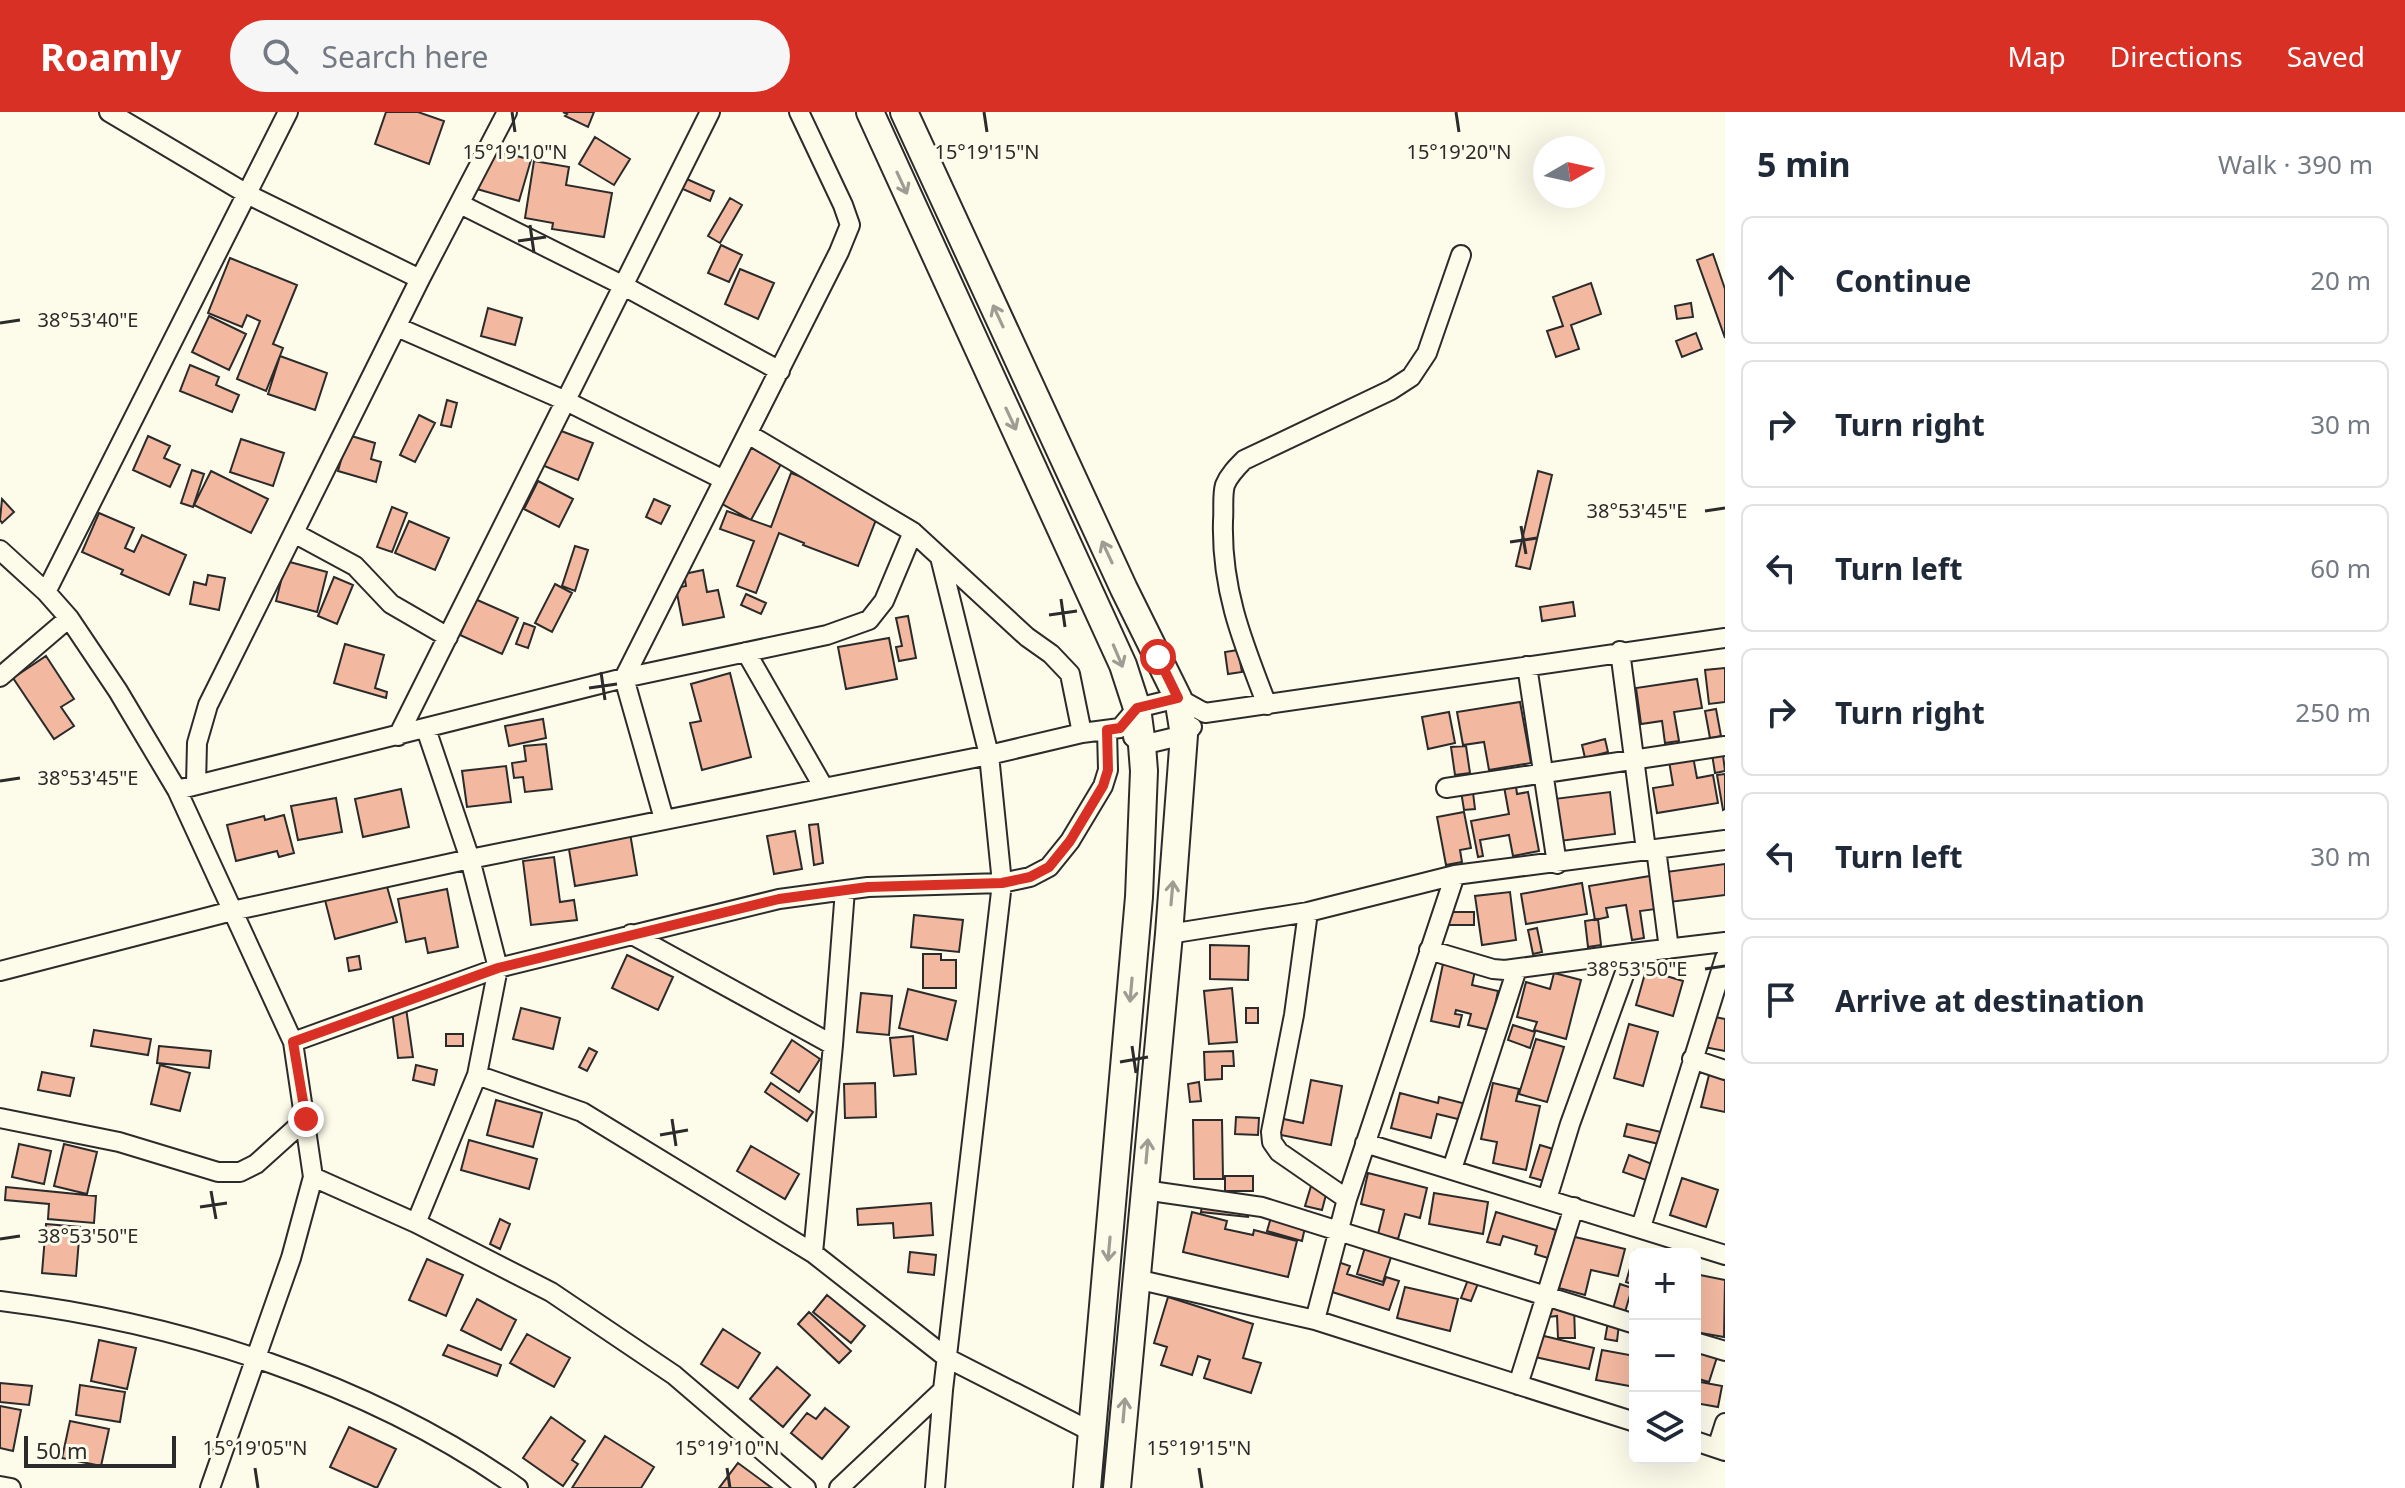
<!DOCTYPE html>
<html lang="en">
<head>
<meta charset="utf-8">
<style>
  :root { --surface:#fff; --page:#f6f6f7; --text:#1f2937; --muted:#747a83; --line:#e0e1e3; --accent:#d93025 }
  body { margin:0; font-family:"Noto Sans",sans-serif; background:var(--page); color:var(--text) }
  .controls { position:absolute; right:24px; bottom:24px; display:grid; overflow:hidden; border-radius:12px; box-shadow:0 8px 32px #0002 }
  .controls button { width:72px; height:72px; display:grid; place-items:center; padding:0; border:0; border-bottom:2px solid var(--line); background:var(--surface); color:var(--text); font:40px sans-serif }
  .compass { position:absolute; left:1533px; top:24px; width:72px; height:72px; border-radius:50%; background:var(--surface); box-shadow:0 8px 32px #0002; rotate:81deg }
  .scale { position:absolute; left:24px; bottom:20px; width:152px; box-sizing:border-box; padding-left:8px; border:4px solid #2b2b2b; border-top:0; font-size:22px; line-height:28px; white-space:nowrap; color:#2b2b2b; -webkit-text-stroke:6px #fdfbea; paint-order:stroke }
  .stop { position:absolute; width:24px; height:24px; margin:-18px; border:6px solid #d93025; border-radius:50%; background:#fff }
  .stop.end { background:#d93025; border-color:#fff; box-shadow:0 2px 8px #0008 }
  .list { margin:0; padding:0; list-style:none }
  h2 { display:flex; justify-content:space-between; align-items:center; height:104px; margin:0; padding:0 32px; font-size:34px }
  h2 small { font-size:26px; font-weight:400; color:var(--muted) }
  .list li { display:grid; grid-template-columns:52px 1fr auto; gap:24px; align-items:center; box-sizing:border-box; height:128px; margin:0 16px 16px; padding:0 16px; border:2px solid var(--line); border-radius:12px }
  .list b { display:block; font-size:30px; white-space:nowrap }
  .list em { font-size:26px; font-style:normal; color:var(--muted) }
  .icon { flex:none; width:44px; height:44px; fill:none; stroke:currentColor; stroke-width:2; stroke-linecap:round; stroke-linejoin:round }
  .map { position:relative; flex:none; width:1725px; height:1376px; overflow:hidden }
  header { display:flex; align-items:center; gap:48px; box-sizing:border-box; height:112px; padding:0 40px; background:var(--accent); color:#fff }
  header strong { font-size:38px }
  nav { display:flex; gap:44px; margin-inline-start:auto; font-size:28px }
  .search { width:560px; height:72px; background:var(--page); display:flex; align-items:center; gap:20px; box-sizing:border-box; padding:0 28px; border-radius:44px; color:var(--muted); font-size:30px }
  main { display:flex }
  aside { flex:1; background:var(--surface) }
  .map>svg:first-child { display:block }
  .building { fill:#f2b8a0; stroke:#2b2b2b; stroke-width:2 }
  .lines { fill:none; stroke-linecap:round; stroke-linejoin:round }
  .minor-casing { stroke:#2b2b2b; stroke-width:22 }
  .secondary-casing { stroke:#2b2b2b; stroke-width:30 }
  .minor { stroke:#fdfbea; stroke-width:18 }
  .secondary { stroke:#fdfbea; stroke-width:26 }
  .oneway { stroke:#9e9d94 }
  .route { stroke:#d93025; stroke-width:10 }
  .ticks { fill:none; stroke:#2b2b2b; stroke-width:3 }
  .ticks-label { font-size:20px; text-anchor:middle; fill:#2b2b2b; stroke:#fdfbea; stroke-width:6; stroke-linejoin:round; paint-order:stroke }
</style>
</head>
<body>
<header>
<strong>Roamly</strong>
<div class="search"><svg class="icon" aria-label="search" viewBox="0 0 24 24"><circle cx="10" cy="10" r="6"/><path d="M15 15l6 6"/></svg>Search here</div>
<nav><a>Map</a><a>Directions</a><a>Saved</a></nav>
</header>
<main>
<div class="map">
<svg width="1725" height="1376" viewBox="0 0 1725 1376">
  <rect width="100%" height="100%" fill="#fdfbea"/>
  <!-- building -->
  <path class="building" d="M386,0H418L444,9L429,52L375,32Z
    M563,0H594L588,15L565,4L567,2Z
    M595,25L630,47L614,73L579,52Z
    M489,36L531,48L519,89L477,77Z
    M534,49L569,55L566,73L612,81L604,125L552,117L553,111L525,106Z
    M680,64L714,79L710,89L676,74Z
    M730,86L742,93L720,131L708,124Z
    M721,133L742,143L729,170L708,161Z
    M1713,142L1725,177V226L1697,148Z
    M230,146L297,173L273,232L283,236L266,279L237,267L260,209L247,203L242,215L208,201Z
    M740,157L774,171L758,207L725,192Z
    M1591,171L1601,202L1571,213L1579,237L1556,245L1547,219L1563,214L1553,185Z
    M1691,191L1693,205L1677,207L1675,194Z
    M488,196L522,206L515,233L481,224Z
    M209,204L246,222L229,258L192,240Z
    M1696,221L1702,237L1682,245L1676,229Z
    M280,244L327,261L315,298L268,282Z
    M190,253L219,265L216,273L239,283L232,300L180,279Z
    M447,288L457,291L451,315L441,313Z
    M419,303L435,311L415,350L400,343Z
    M556,317L593,331L578,368L542,353Z
    M348,323L375,331L371,347L381,350L376,370L338,359Z
    M148,324L170,334L164,346L180,353L170,375L133,358Z
    M241,327L284,341L273,374L230,360Z
    M745,332L781,352L751,408L715,388Z
    M192,358L204,362L193,395L181,391Z
    M211,359L268,387L251,421L194,393Z
    M1538,359L1552,363L1530,457L1516,454Z
    M791,361L881,395L858,454L803,433L804,431L779,421L756,481L737,474L754,429L720,417L727,399L771,415Z
    M538,369L573,387L559,415L524,397Z
    M2,387L14,400L2,411L0,408Z
    M654,387L670,394L661,412L646,405Z
    M392,395L407,401L392,440L377,435Z
    M99,401L134,416L125,436L134,440L142,423L186,443L169,483L121,462L123,458L82,440Z
    M409,409L449,426L435,458L395,441Z
    M575,434L588,438L575,479L562,474Z
    M286,449L327,460L317,500L276,489Z
    M703,458L707,480L718,478L724,505L683,513L676,476L686,474L684,462Z
    M208,463L225,466L219,498L190,492L194,470L206,473Z
    M334,465L353,473L337,512L318,504Z
    M555,472L572,481L552,520L535,511Z
    M746,482L766,491L761,502L741,493Z
    M475,487L518,506L502,542L460,523Z
    M1573,490L1575,504L1542,509L1540,495Z
    M908,504L916,546L899,549L896,535L902,534L896,506Z
    M524,511L535,515L528,536L516,532Z
    M889,526L897,567L846,577L838,535Z
    M345,532L384,543L375,576L387,580L386,586L334,571Z
    M1238,538L1242,560L1228,562L1225,540Z
    M46,544L74,587L61,595L74,614L54,627L13,566Z
    M1725,556V590L1709,592L1705,558Z
    M730,561L751,645L702,658L690,611L701,609L691,572Z
    M1697,567L1702,596L1674,600L1679,629L1665,631L1662,609L1641,612L1636,576Z
    M1520,590L1531,651L1489,658L1484,630L1463,633L1457,600Z
    M1716,597L1721,624L1710,626L1705,599Z
    M1449,600L1455,631L1428,637L1422,605Z
    M543,607L546,626L509,634L505,614Z
    M1605,627L1608,640L1585,646L1582,633Z
    M546,632L552,677L525,680L523,665L514,666L512,651L526,649L524,634Z
    M1466,634L1470,661L1455,663L1451,635Z
    M1722,635L1725,659L1715,661L1711,636Z
    M1692,639L1697,666L1713,663L1718,691L1657,701L1653,676L1673,673L1668,643Z
    M506,654L511,690L467,695L462,659Z
    M1725,662V697L1723,698L1717,663Z
    M1515,667L1517,682L1528,680L1539,739L1513,744L1509,723L1480,728L1483,744L1478,745L1471,709L1509,702L1503,669Z
    M1472,672L1475,697L1464,698L1460,673Z
    M401,677L409,715L363,725L355,687Z
    M1610,680L1615,722L1560,729L1554,687Z
    M336,686L342,720L298,728L291,694Z
    M1464,700L1471,736L1460,738L1462,750L1446,753L1437,705Z
    M284,703L294,741L279,745L277,739L236,749L227,713L264,704L265,708Z
    M818,712L823,751L814,753L809,713Z
    M629,715L637,763L575,774L567,725Z
    M795,719L802,757L774,762L767,724Z
    M554,745L560,790L574,788L577,808L531,813L523,749Z
    M1725,752V783L1670,790L1666,760Z
    M1650,764L1656,797L1640,799L1644,826L1632,828L1626,793L1606,796L1608,805L1595,808L1589,774Z
    M386,771L397,810L335,827L325,788Z
    M1582,771L1587,802L1526,812L1521,782Z
    M447,777L458,835L428,841L425,826L406,830L398,787Z
    M1510,780L1516,828L1482,833L1475,784Z
    M1449,800H1474V813H1449Z
    M914,803L963,808L959,840L911,835Z
    M1598,807L1601,833L1588,835L1585,809Z
    M1537,816L1542,840L1533,842L1528,818Z
    M1210,833L1249,834L1248,868L1210,867Z
    M923,842H941V848H956V876H923Z
    M627,843L673,865L658,898L612,876Z
    M359,844L361,857L349,859L347,846Z
    M1444,847L1476,854L1472,873L1498,879L1490,918L1468,913L1471,902L1456,898L1455,902L1462,903L1459,915L1431,909Z
    M1646,858L1683,869L1673,904L1636,893Z
    M1554,861L1581,868L1566,927L1534,918L1537,910L1517,905L1526,870L1550,877Z
    M1232,876L1237,930L1209,932L1204,879Z
    M908,877L956,889L947,928L899,916Z
    M861,881L892,884L889,923L857,920Z
    M406,896L413,945L398,946L392,898Z
    M521,896L560,906L553,937L513,927Z
    M1246,896H1258V911H1246Z
    M1710,904L1725,907V939L1704,935Z
    M1629,912L1658,920L1643,974L1614,966Z
    M1513,913L1535,920L1530,936L1508,928Z
    M94,918L151,927L148,943L91,934Z
    M446,922H463V934H446Z
    M913,924L916,962L894,964L890,926Z
    M1536,927L1564,935L1547,990L1519,982Z
    M792,928L820,947L799,980L771,961Z
    M159,934L211,939L209,956L157,951Z
    M589,936L597,940L587,959L579,955Z
    M1233,939L1234,954H1222V967L1205,968L1204,940Z
    M160,953L190,961L180,999L151,992Z
    M416,953L437,958L434,973L413,968Z
    M1710,959L1725,963V1000L1701,995Z
    M42,960L74,966L70,984L38,978Z
    M1311,968L1342,974L1331,1033L1271,1021L1274,1005L1303,1011Z
    M1199,970L1201,989L1190,990L1188,972Z
    M771,971L813,1000L807,1009L765,980Z
    M875,971L876,1005L845,1006L844,972Z
    M1493,971L1519,977L1516,989L1540,994L1526,1058L1493,1051L1497,1030L1481,1027Z
    M1400,981L1438,991L1439,985L1466,992L1462,1008L1437,1002L1431,1026L1391,1016Z
    M496,988L542,1001L533,1035L487,1023Z
    M1236,1005L1259,1006L1258,1023L1235,1022Z
    M1193,1008H1222L1223,1067H1194Z
    M1627,1012L1661,1020L1659,1032L1624,1024Z
    M469,1028L537,1047L529,1077L461,1058Z
    M19,1032L51,1039L44,1072L12,1065Z
    M64,1032L97,1040L87,1082L54,1074Z
    M1540,1033L1553,1037L1544,1069L1530,1065Z
    M751,1034L799,1062L785,1087L737,1059Z
    M1629,1043L1652,1052L1646,1068L1623,1060Z
    M1368,1061L1427,1076L1420,1106L1405,1102L1398,1127L1378,1122L1384,1098L1361,1092Z
    M1225,1064H1253V1079H1225Z
    M1682,1066L1718,1078L1706,1115L1670,1103Z
    M1311,1074L1327,1079L1322,1098L1305,1094Z
    M6,1075L96,1084L94,1111L48,1107L49,1092L5,1088Z
    M1434,1081L1488,1090L1483,1122L1429,1112Z
    M1203,1086L1249,1092L1248,1105L1201,1100Z
    M931,1091L933,1123L894,1126L893,1111L858,1113L857,1097Z
    M1192,1100L1227,1109L1225,1117L1253,1123L1254,1118L1297,1129L1288,1165L1183,1140Z
    M1496,1100L1556,1118L1548,1146L1535,1142L1537,1134L1503,1124L1500,1133L1487,1130Z
    M1272,1102L1306,1111L1302,1129L1267,1119Z
    M500,1107L510,1112L500,1137L490,1132Z
    M46,1112L80,1115L76,1164L42,1161Z
    M1571,1124L1625,1137L1618,1164L1591,1158L1585,1183L1559,1176Z
    M1366,1132L1393,1139L1383,1170L1357,1162Z
    M1635,1139L1645,1142H1635V1173L1626,1170Z
    M910,1140L936,1143L934,1163L908,1160Z
    M427,1147L463,1163L446,1204L409,1188Z
    M1338,1150L1350,1154L1347,1162L1383,1173L1386,1165L1399,1169L1389,1198L1329,1179Z
    M1695,1162L1725,1168L1724,1225L1695,1220Z
    M1469,1165L1479,1169L1471,1189L1461,1186Z
    M1620,1172L1632,1176L1625,1200L1613,1197Z
    M1405,1175L1458,1187L1450,1219L1397,1206Z
    M827,1183L865,1214L851,1231L813,1200Z
    M1168,1185L1253,1212L1243,1246L1261,1251L1251,1281L1204,1266L1210,1248L1198,1244L1192,1263L1161,1253L1167,1235L1154,1231Z
    M477,1187L516,1208L501,1238L461,1218Z
    M1574,1194L1575,1226H1558L1557,1204L1549,1205L1548,1195Z
    M809,1200L851,1239L839,1251L798,1212Z
    M1608,1210L1619,1212L1617,1229L1605,1227Z
    M723,1217L760,1241L738,1276L701,1252Z
    M527,1222L570,1246L554,1275L510,1251Z
    M1540,1223L1594,1236L1589,1257L1535,1245Z
    M99,1228L136,1236L127,1277L91,1269Z
    M448,1233L501,1253L497,1264L443,1243Z
    M1695,1235L1718,1242L1709,1270L1695,1266Z
    M1602,1238L1635,1244V1275L1596,1268Z
    M777,1255L810,1283L783,1315L750,1287Z
    M1695,1269L1722,1274L1718,1295L1695,1291Z
    M0,1271L32,1274L29,1293L0,1290Z
    M80,1273L125,1280L120,1310L76,1303Z
    M0,1294L21,1298L13,1339L0,1336Z
    M825,1296L849,1315L822,1347L791,1321L807,1301L816,1307Z
    M551,1305L585,1329L572,1348L578,1352L563,1374L523,1346Z
    M70,1309L109,1317L101,1354L62,1346Z
    M349,1315L396,1337L377,1376L330,1355Z
    M605,1324L654,1355L641,1376H572Z
    M738,1351L772,1376H719Z"/>
  <g class="lines">
    <defs>
      <path id="minor" d="M109,0L247,82L420,167
        M460,92L624,174L780,259
        M397,215L566,289L724,368
        M748,322L913,420L1027,525L1051,542L1070,562L1082,621
        M294,421L355,454L391,492L448,525
        M0,438L46,480L69,506L118,579L177,678L293,930L313,1065L291,1146L210,1376
        M46,480L288,0
        M1620,539L1646,738
        M746,540L824,676
        M1527,554L1557,752
        M0,565L69,506
        M1267,593C1243,531 1221,478 1223,409C1224,398 1222,383 1225,373C1229,363 1237,355 1244,348L1391,278L1411,265L1427,241L1461,143
        M398,624L710,0
        M1133,625L1142,633L1184,623L1192,615
        M196,672L197,631L208,593L420,167L507,0
        M1446,676L1725,634
        M177,678L624,566L827,523L869,508L884,489L913,420
        M664,707L624,566L839,140L850,113L843,93L799,0
        M1656,737L1669,837
        M1308,800L1294,903L1271,1020L1272,1030L1279,1040L1347,1087
        M631,822L833,933
        M1169,822L1308,800L1455,763L1725,728
        M1429,838L1493,857L1505,858L1632,841
        M0,859L232,799L470,747L989,643L1082,621L1120,616L1137,596L1178,586L1205,601L1725,526
        M293,930L498,856L779,787L868,775L1002,771L1030,765L1049,755L1070,729L1103,674L1108,658L1107,618
        M1692,947L1725,958
        M477,963L582,1000L813,1141L947,1246L1092,1320
        M0,1006L119,1030L218,1060H240L256,1052L306,1007
        M1365,1031L1725,1143
        M1452,1057L1517,857
        M313,1065L416,1111L551,1180L674,1263L806,1376
        M1144,1078L1262,1095L1635,1212
        M1547,1087L1570,1012L1632,841L1725,830
        M416,1111L477,963L498,856L470,747L426,617
        M1641,1115L1725,846
        M813,1141L833,933L845,778
        M1136,1167L1315,1208L1635,1310
        M0,1189C180,1211 370,1271 518,1376
        M1315,1208L1347,1087L1455,763
        M1695,1230L1725,1239
        M1518,1273L1574,1095
        M1695,1329L1725,1339
        M1717,1336L1725,1311
        M0,1374L11,1376
        M839,1376L943,1278
        M935,1376L943,1278L1002,771L989,643L940,445"/>
      <path id="secondary" d="M870,0L1123,553L1137,596L1142,633L1144,659L1139,785L1087,1376
        M904,0L1124,477L1178,586L1184,623L1169,822L1117,1376"/>
    </defs>
    <!-- minor casing -->
    <use href="#minor" class="minor-casing"/>
    <!-- secondary casing -->
    <use href="#secondary" class="secondary-casing"/>
    <!-- minor -->
    <use href="#minor" class="minor"/>
    <!-- secondary -->
    <use href="#secondary" class="secondary"/>
  </g>
  <!-- one-way arrows -->
  <defs><path id="oneway-shaft" d="M-6 0H5M1.5-3L5.5 0L1.5 3" fill="none" stroke-width="1.6" stroke-linecap="round" stroke-linejoin="round" transform="scale(2)"/></defs>
  <g class="oneway">
    <use href="#oneway-shaft" transform="translate(902 71) rotate(65)"/>
    <use href="#oneway-shaft" transform="translate(998 204) rotate(-115)"/>
    <use href="#oneway-shaft" transform="translate(1011 307) rotate(65)"/>
    <use href="#oneway-shaft" transform="translate(1107 440) rotate(-115)"/>
    <use href="#oneway-shaft" transform="translate(1118 544) rotate(67)"/>
    <use href="#oneway-shaft" transform="translate(1172 781) rotate(-85)"/>
    <use href="#oneway-shaft" transform="translate(1131 878) rotate(95)"/>
    <use href="#oneway-shaft" transform="translate(1147 1039) rotate(-85)"/>
    <use href="#oneway-shaft" transform="translate(1109 1137) rotate(95)"/>
    <use href="#oneway-shaft" transform="translate(1124 1298) rotate(-85)"/>
  </g>
  <g class="lines">
    <!-- route -->
    <path class="route" d="M306,1007L293,930L498,856L779,787L868,775L1002,771L1030,765L1049,755L1070,729L1103,674L1108,658L1107,618L1120,616L1137,596L1178,586L1158,545"/>
  </g>
  <!-- ticks -->
  <path class="ticks" d="M512,0L515,20M984,0L987,20M1456,0L1459,20M530,113L534,141M518,129L546,125M0,211L20,208M1705,399L1725,396M1521,414L1526,442M1510,430L1537,426M1061,487L1065,515M1049,503L1077,499M601,560L605,588M589,576L617,572M0,669L20,666M1705,857L1725,854M1132,934L1136,961M1120,950L1148,945M672,1007L676,1034M660,1023L688,1018M211,1079L216,1107M200,1095L227,1091M0,1127L20,1124M255,1356L258,1376M727,1356L730,1376M1199,1356L1202,1376"/>
  <g class="ticks-label">
    <text x="515" y="47">15°19'10"N</text>
    <text x="987" y="47">15°19'15"N</text>
    <text x="1459" y="47">15°19'20"N</text>
    <text x="88" y="215">38°53'40"E</text>
    <text x="1637" y="406">38°53'45"E</text>
    <text x="88" y="673">38°53'45"E</text>
    <text x="1637" y="864">38°53'50"E</text>
    <text x="88" y="1131">38°53'50"E</text>
    <text x="255" y="1343">15°19'05"N</text>
    <text x="727" y="1343">15°19'10"N</text>
    <text x="1199" y="1343">15°19'15"N</text>
  </g>
</svg>
<div class="controls">
<button>+</button>
<button>−</button>
<button><svg class="icon" aria-label="layers" viewBox="0 0 24 24"><path d="M12 4l9 5-9 5-9-5zM3 14l9 5 9-5"/></svg></button>
</div>
<svg class="compass" viewBox="-18 -18 36 36"><path d="M0-13l5 13h-10z" fill="#e53935"/><path d="M0 13l5-13h-10z" fill="#747a83"/></svg>
<div class="scale">50 m</div>
<div class="stop" style="left:1158px;top:545px"></div>
<div class="stop end" style="left:306px;top:1007px"></div>
</div>
<aside>
<h2>5 min<small>Walk · 390 m</small></h2>
<ul class="list">
<li><svg class="icon" aria-label="ahead" viewBox="0 0 24 24"><path d="M12 20V5M6 11l6-6 6 6"/></svg><div><b>Continue</b></div><em>20 m</em></li>
<li><svg class="icon" aria-label="right" viewBox="0 0 24 24"><path d="M7 20v-9h11M14 6l5 5-5 5"/></svg><div><b>Turn right</b></div><em>30 m</em></li>
<li><svg class="icon" aria-label="left" viewBox="0 0 24 24"><path d="M17 20v-9H6M10 6l-5 5 5 5"/></svg><div><b>Turn left</b></div><em>60 m</em></li>
<li><svg class="icon" aria-label="right" viewBox="0 0 24 24"><path d="M7 20v-9h11M14 6l5 5-5 5"/></svg><div><b>Turn right</b></div><em>250 m</em></li>
<li><svg class="icon" aria-label="left" viewBox="0 0 24 24"><path d="M17 20v-9H6M10 6l-5 5 5 5"/></svg><div><b>Turn left</b></div><em>30 m</em></li>
<li><svg class="icon" aria-label="arrive" viewBox="0 0 24 24"><path d="M6 21V4h12l-3 4 3 4H6"/></svg><div><b>Arrive at destination</b></div></li>
</ul>
</aside>
</main>
</body>
</html>
